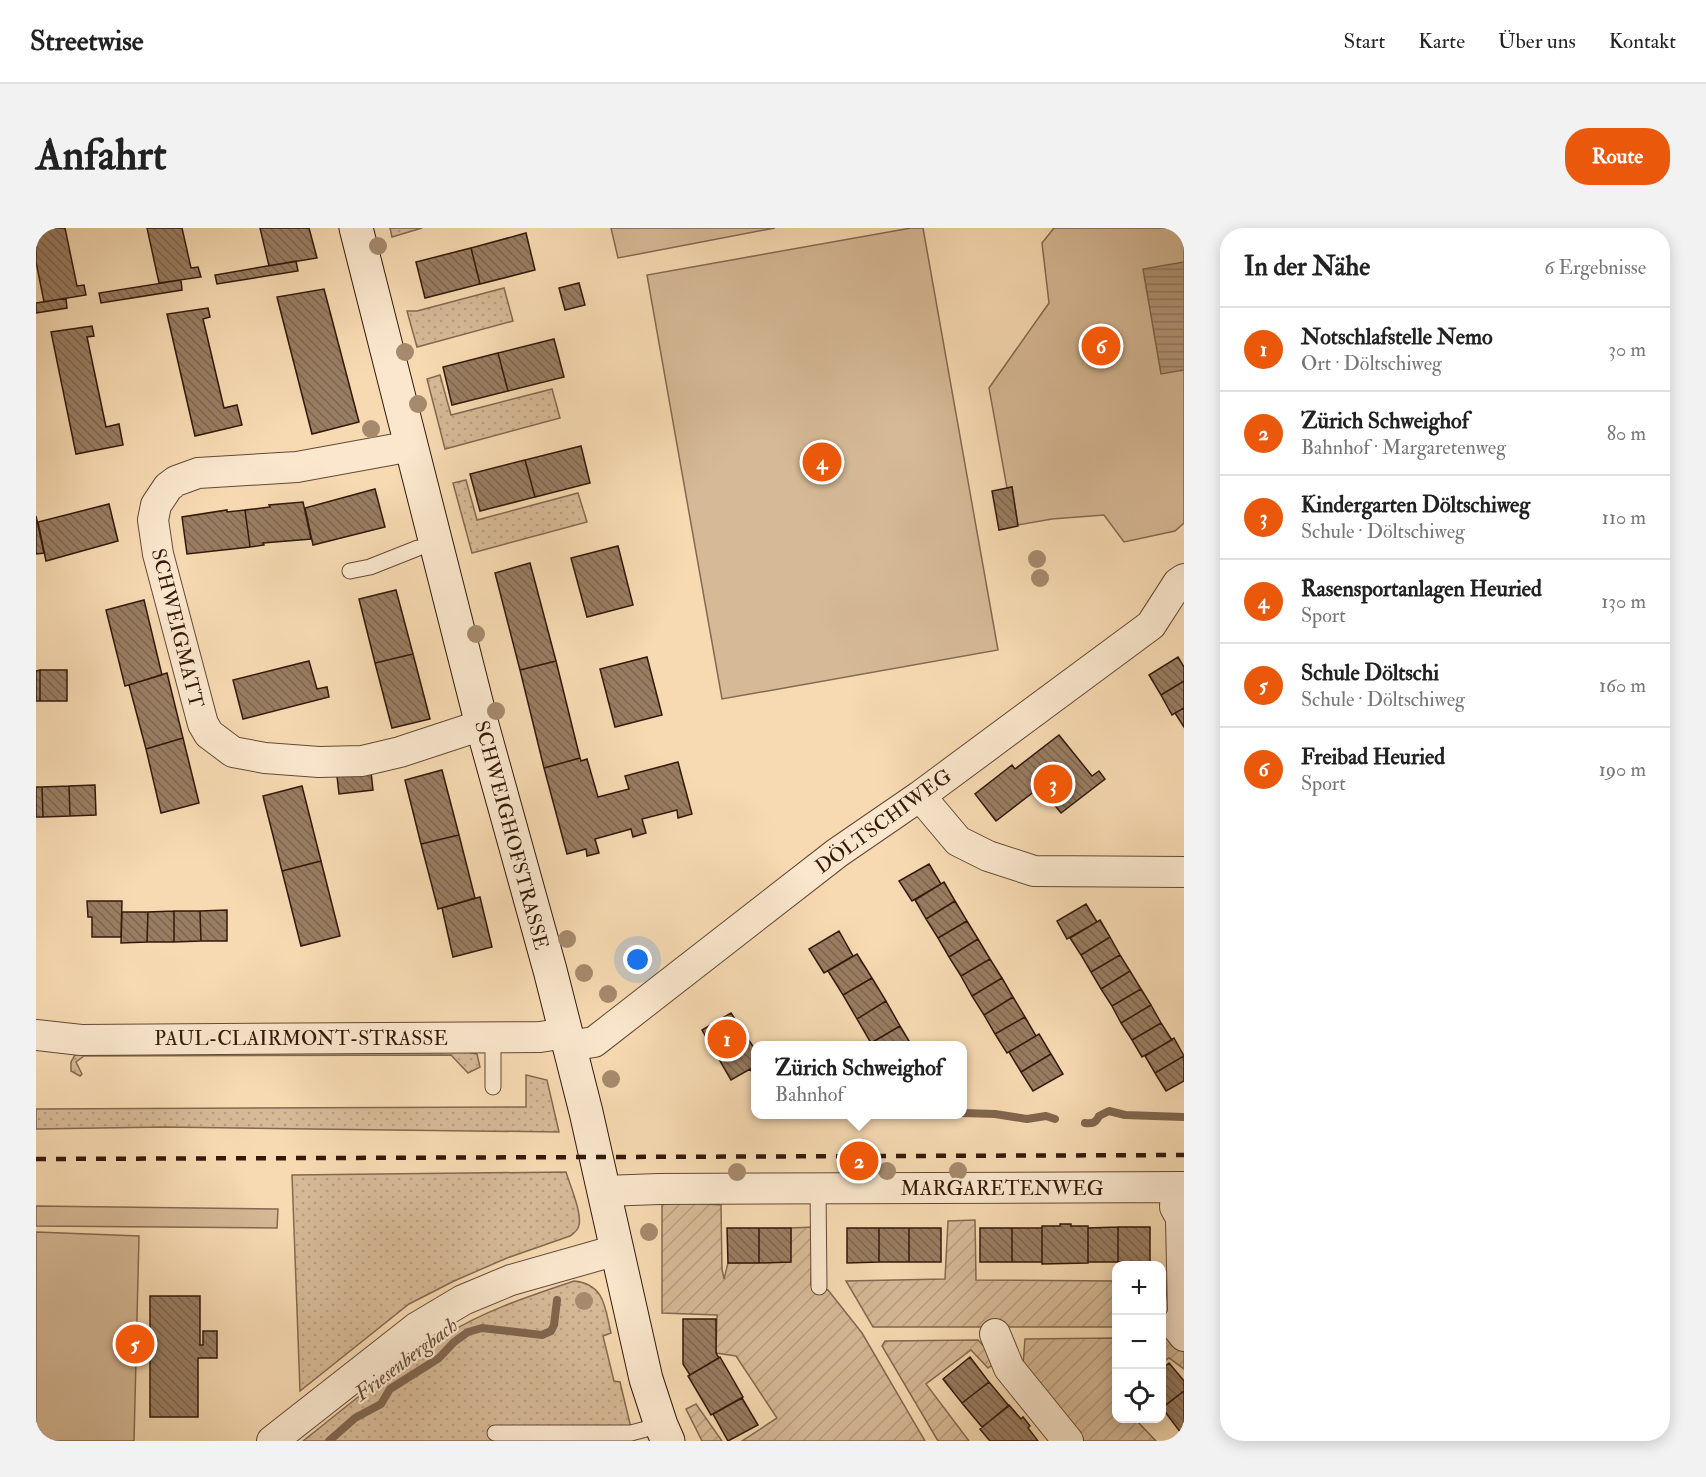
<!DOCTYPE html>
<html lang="de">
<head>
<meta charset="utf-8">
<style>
  :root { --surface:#fff; --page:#f2f2f2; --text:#222; --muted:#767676; --line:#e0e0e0; --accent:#ea580c }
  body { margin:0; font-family:"IM FELL Double Pica",serif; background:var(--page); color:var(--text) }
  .controls { position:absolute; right:18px; bottom:18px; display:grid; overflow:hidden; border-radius:12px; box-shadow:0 3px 15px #0003 }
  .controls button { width:54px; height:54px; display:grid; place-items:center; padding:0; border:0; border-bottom:2px solid var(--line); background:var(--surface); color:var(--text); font:30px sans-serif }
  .you { position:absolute; left:602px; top:732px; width:21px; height:21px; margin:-15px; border:4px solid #fff; border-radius:50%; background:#1a73e8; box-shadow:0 0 0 9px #1a73e833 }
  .badge { display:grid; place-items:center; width:39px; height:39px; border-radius:50%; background:var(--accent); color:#fff; font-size:20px; font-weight:700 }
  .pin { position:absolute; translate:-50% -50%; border:3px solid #fff; box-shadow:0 2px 6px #0006 }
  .popup { position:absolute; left:715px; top:813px; width:216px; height:78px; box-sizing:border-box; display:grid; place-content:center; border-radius:12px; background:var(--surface); filter:drop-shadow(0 2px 4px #0005); font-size:20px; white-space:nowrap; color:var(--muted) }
  .popup b { font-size:22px; color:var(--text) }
  .popup::after { content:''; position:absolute; left:50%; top:100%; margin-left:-12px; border:12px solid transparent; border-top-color:var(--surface) }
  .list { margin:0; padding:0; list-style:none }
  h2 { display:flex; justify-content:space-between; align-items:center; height:78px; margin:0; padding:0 24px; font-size:26px }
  h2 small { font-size:20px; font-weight:400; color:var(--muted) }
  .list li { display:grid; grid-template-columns:39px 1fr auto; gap:18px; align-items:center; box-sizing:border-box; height:84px; padding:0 24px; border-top:2px solid var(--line) }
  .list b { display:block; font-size:22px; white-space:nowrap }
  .list p { margin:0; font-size:20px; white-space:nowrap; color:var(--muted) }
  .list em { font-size:20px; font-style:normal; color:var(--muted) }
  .icon { flex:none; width:33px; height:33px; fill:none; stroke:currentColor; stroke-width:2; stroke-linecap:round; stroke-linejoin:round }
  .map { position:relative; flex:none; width:1148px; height:1213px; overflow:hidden; border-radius:24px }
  header { display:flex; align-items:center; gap:36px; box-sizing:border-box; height:84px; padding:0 30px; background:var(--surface); border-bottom:2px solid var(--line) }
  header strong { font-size:28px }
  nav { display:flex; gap:33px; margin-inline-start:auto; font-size:21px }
  .intro { display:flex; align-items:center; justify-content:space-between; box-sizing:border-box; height:144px; padding:0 36px }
  h1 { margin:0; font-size:42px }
  .button { padding:15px 27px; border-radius:24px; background:var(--accent); color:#fff; font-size:21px; font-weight:700 }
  main { display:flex; gap:36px; padding:0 36px }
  aside { flex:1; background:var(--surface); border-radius:24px; box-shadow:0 3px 15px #0003 }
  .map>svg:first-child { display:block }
  .grass { fill:url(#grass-dots); stroke:#846951; stroke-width:1.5 }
  .park { fill:#d6b996; stroke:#846951; stroke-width:1.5 }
  .garden { fill:url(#garden-furrows); stroke:#846951; stroke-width:1.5 }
  .water { fill:url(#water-rules); stroke:#80654e; stroke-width:1.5 }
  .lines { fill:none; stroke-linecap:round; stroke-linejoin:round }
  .stream { stroke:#80654e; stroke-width:8 }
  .building { fill:url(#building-back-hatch); stroke:#33190c; stroke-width:1.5 }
  .service-casing { stroke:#644936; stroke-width:17 }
  .minor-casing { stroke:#644936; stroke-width:32 }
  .secondary-casing { stroke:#33190c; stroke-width:35 }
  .service { stroke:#fae7cd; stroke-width:15 }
  .minor { stroke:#fae7cd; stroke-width:30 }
  .secondary { stroke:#fae7cd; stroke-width:33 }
  .rail { stroke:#33190c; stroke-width:4.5; stroke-dasharray:10 10; stroke-linecap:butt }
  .tree { fill:#a68a6d }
  .labels { text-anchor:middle; stroke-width:4.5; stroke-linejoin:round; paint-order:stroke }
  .street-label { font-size:20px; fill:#33190c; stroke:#fae7cd }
  .water-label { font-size:21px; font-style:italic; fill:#674c38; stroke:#fae7cd }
</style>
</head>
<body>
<header>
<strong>Streetwise</strong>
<nav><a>Start</a><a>Karte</a><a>Über uns</a><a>Kontakt</a></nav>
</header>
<div class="intro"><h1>Anfahrt</h1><a class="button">Route</a></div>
<main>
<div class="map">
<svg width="1148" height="1213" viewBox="0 0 1148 1213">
  <defs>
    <pattern id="grass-dots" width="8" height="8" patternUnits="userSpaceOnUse" patternTransform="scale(1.5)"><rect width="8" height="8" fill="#d6b996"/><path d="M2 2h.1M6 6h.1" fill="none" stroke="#b89e80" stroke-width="1.8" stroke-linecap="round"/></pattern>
    <pattern id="garden-furrows" width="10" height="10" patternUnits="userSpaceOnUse" patternTransform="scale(1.5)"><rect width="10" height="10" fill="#d6b996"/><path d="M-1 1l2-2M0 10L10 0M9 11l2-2" fill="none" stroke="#b89e80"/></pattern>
    <pattern id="water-rules" width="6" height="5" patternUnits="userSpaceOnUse" patternTransform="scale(1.5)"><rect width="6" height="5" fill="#b4987a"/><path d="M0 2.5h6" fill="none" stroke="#937b62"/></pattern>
    <pattern id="building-back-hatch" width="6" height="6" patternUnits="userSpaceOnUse" patternTransform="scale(1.5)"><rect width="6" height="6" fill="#997d62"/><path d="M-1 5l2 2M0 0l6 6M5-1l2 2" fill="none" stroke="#7d664f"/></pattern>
  </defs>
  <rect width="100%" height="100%" fill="#f7dab2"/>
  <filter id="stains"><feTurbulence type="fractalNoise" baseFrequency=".00333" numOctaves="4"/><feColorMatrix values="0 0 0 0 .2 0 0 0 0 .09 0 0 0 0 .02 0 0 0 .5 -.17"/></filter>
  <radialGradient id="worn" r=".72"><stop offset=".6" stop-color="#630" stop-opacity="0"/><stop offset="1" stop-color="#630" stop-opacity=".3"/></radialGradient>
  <!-- grass -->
  <path class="grass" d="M354,0H386L356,9Z
    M468,60L477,93L381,119L371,83H381Z
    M404,147L415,187L516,161L524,190L409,221L391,151Z
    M430,252L441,292L542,265L551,294L436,325L417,255Z
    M430,824L441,826L444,839L432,845L415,827L48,828L40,834L46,846L44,848L35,843V834L39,827L47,826Z
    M490,847L511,852L523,904L128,899L0,901V881L490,879Z
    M530,944C534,957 546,985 543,997C542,1003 538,1005 534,1008L471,1030L418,1053L373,1076L264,1163L256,947Z
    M538,1053C569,1056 569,1080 575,1105L567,1108L578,1153L584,1154L595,1200H456V1213H267C314,1176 360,1136 411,1106C450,1082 494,1068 538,1053Z"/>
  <!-- park -->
  <path class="park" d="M575,0H739L582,30Z
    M875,0H887L962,422L686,471L611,47Z
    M1018,0H1148V295L1139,303L1088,314L1068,287L1016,291L982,297L976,259L971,260L953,160L1013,75L1006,15Z
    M0,978L242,981L241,1000L0,998Z
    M0,1004L103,1008L98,1213H0Z"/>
  <!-- garden -->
  <path class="garden" d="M626,973L685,977L686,1041L688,1051L692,1035L754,1034L755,1000L777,999L775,1057L792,1062L826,1105L889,1213H706L741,1190L700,1128L680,1125L681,1087L626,1085Z
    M939,992L940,1052L1080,1053V1099H837L810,1053L909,1051L912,993Z
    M1126,1052H1130L1131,1061L1126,1099Z
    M1126,1109H1134L1148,1123V1141L1133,1130L1126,1134Z
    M1080,1110V1190L1099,1191L1120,1213H1047L987,1137L989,1111Z
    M942,1112L962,1133L952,1140L935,1122L890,1156L933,1213H902L846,1118L849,1113Z
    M660,1176L686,1213H666L650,1181Z"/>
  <!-- water -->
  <path class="water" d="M1148,34V142L1125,146L1107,41Z"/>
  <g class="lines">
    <!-- stream -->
    <path class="stream" d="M926,885L959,886L991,891L1010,888L1019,891
      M1049,895C1056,896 1060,895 1063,888L1073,883L1089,887L1148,889
      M293,1213L319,1190L345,1176L354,1161L403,1130L418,1114L432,1104L446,1100L506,1107L515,1103L518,1097L521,1072"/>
  </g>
  <!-- building -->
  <path class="building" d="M0,0H29L41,58L48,57L50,67L8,74L0,34Z
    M111,0H146L155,40L162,39L165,49L123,55Z
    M224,0H273L281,30L233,38Z
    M490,5L499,42L444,56L435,20Z
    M435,20L444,56L389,70L380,34Z
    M260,33L262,43L181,56L179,47Z
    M145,52L146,62L65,75L63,65Z
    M543,55L549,77L529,82L523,60Z
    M288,61L323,194L276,206L241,69Z
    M30,70L31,80L0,85V75Z
    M172,80L174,89L167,91L188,180L201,177L206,197L159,208L131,86Z
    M56,98L58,108L51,109L70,199L83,196L87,217L40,226L15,104Z
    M518,111L528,149L472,163L462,125Z
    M462,125L472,163L416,177L407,139Z
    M545,218L554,255L499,269L489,232Z
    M489,232L499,269L444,283L434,246Z
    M976,259L982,298L963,302L956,263Z
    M339,261L349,299L277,317L269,280Z
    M267,274L275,311L227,315L228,317L214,319L209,282L234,279L233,277Z
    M73,276L82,313L10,333L2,294Z
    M191,282V284L209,282L214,319L151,326L146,289Z
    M0,288L8,325L0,326Z
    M582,318L597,377L551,389L535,330Z
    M494,335L520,433L484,442L459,345Z
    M360,362L377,426L339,435L323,371Z
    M108,372L126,447L89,458L70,382Z
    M377,426L394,491L356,500L339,435Z
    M611,429L626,487L579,499L564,441Z
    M1142,429L1148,439V453L1125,467L1113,447Z
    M273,433L281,461L291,459L293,469L207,491L197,452Z
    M520,433L544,530L508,540L484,442Z
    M4,442H31V473H4Z
    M4,442V473H0V443Z
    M131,445L147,510L110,521L93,457Z
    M1148,453V480L1136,487L1125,467Z
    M1148,480V499L1139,485Z
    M1023,507L1056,548L1063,543L1069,551L1025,585L1004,559L960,593L939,566L976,537L979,541Z
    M147,510L163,575L125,585L110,521Z
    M544,530L545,533L551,531L562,569L593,561L589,548L642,534L656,586L642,590L641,582L606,591L610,605L597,609L595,601L559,611L563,625L551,628L550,621L531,626L508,540Z
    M406,542L423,607L385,616L369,552Z
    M335,544L337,562L303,566L301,548Z
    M59,557L60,587L34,588L33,558Z
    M33,558L34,588L7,589L6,559Z
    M266,558L285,633L246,643L227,568Z
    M0,559H6L7,589H0Z
    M423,607L439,670L402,681L385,616Z
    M285,633L304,708L265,718L246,643Z
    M893,636L905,656L876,673L863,653Z
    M908,654L919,673L890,691L879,672Z
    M444,669L456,719L417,729L406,680Z
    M51,673H86L85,709H56V689H52Z
    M919,673L931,693L902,710L890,691Z
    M1050,676L1061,694L1031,711L1021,693Z
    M191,682V713H165L164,683Z
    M138,683V714H111L112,684Z
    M138,683H164L165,713L138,714Z
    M86,684H112L111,714L85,715Z
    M1064,692L1074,709L1045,727L1034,710Z
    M931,693L942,711L913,729L902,710Z
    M803,703L817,728L788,745L773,721Z
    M1074,709L1084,727L1055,744L1045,727Z
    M942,711L954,731L925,748L913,729Z
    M821,726L836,750L807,767L792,743Z
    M1084,727L1094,743L1065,761L1055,744Z
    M954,731L966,750L936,768L925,748Z
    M1094,743L1105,761L1076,778L1065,761Z
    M836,750L850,773L821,791L807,767Z
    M966,750L977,769L948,787L936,768Z
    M1105,761L1115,777L1085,795L1076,778Z
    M977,769L989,789L959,806L948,787Z
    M850,773L864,798L835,815L821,791Z
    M1115,777L1125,795L1096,812L1085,795Z
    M695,785L720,823V846L718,847L714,841L695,852L666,802Z
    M989,789L1000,808L971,825L959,806Z
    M1125,795L1136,812L1106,829L1096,812Z
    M864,798L876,818H837L835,815Z
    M1003,806L1015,826L985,844L973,824Z
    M1138,810L1148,828L1119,845L1109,828Z
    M1015,826L1027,846L997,863L985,844Z
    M1148,828V853L1130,863L1119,845Z
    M1024,996H1035V998H1052V1035L1006,1036V998H1024Z
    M1082,999V1034H1052V1000Z
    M1082,999H1114V1034H1082Z
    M691,1000H723V1035H692Z
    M723,1000H755V1034L723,1035Z
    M811,1000H843V1034L811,1035Z
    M843,1000H873V1034H843Z
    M873,1000H905V1034H873Z
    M944,1000H976V1034H944Z
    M976,1000H1006V1034H976Z
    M114,1068H164V1117H167V1103H181V1130H162V1189H114Z
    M647,1091H680V1125L683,1130L654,1147L647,1136Z
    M684,1129L707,1169L675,1187L652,1148Z
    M934,1129L953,1154L926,1175L907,1151Z
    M1133,1135L1148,1153V1163L1126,1180V1141Z
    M953,1154L973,1178L946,1199L926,1175Z
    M1148,1163V1203L1145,1205L1126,1180Z
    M706,1170L722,1197L692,1213L677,1186Z
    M973,1177L985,1191L987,1189L994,1198L992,1200L1002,1213H954L944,1201Z"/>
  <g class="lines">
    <defs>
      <path id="service" d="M314,343L334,339L382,320
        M457,809V859
        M782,961L783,1059
        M459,1205H595L625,1197"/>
      <path id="minor" d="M376,218L261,239L162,245L140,253L132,259L120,277L117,292L122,326L167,496L173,506L197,524L229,530L283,534L326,533L364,524L446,497
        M884,568L922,613L952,628L998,643L1148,644
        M0,807L45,812L504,809L530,805
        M533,818L558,814L801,625L884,568L1115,397L1142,355L1148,351
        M1140,959L1139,979L1145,990L1147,1087L1140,1098L1148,1108
        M568,963L623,961L1148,959
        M959,1106L973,1140L1032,1213
        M236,1213L380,1100L427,1072L475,1052L581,1022"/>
      <path id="secondary" d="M320,0L446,497L514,742L550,884L610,1151L625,1197L632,1213"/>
    </defs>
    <!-- service casing -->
    <use href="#service" class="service-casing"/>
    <!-- minor casing -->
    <use href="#minor" class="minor-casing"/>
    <!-- secondary casing -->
    <use href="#secondary" class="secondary-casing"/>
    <!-- service -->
    <use href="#service" class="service"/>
    <!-- minor -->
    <use href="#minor" class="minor"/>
    <!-- secondary -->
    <use href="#secondary" class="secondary"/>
    <!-- rail -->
    <path class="rail" d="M0,931L1148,927"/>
  </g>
  <!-- trees -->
  <g class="tree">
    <circle cx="342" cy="18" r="9"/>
    <circle cx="369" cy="124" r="9"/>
    <circle cx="382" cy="176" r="9"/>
    <circle cx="335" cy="201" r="9"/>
    <circle cx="1001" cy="331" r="9"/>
    <circle cx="1004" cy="350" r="9"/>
    <circle cx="440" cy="406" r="9"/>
    <circle cx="460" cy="483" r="9"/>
    <circle cx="531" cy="711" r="9"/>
    <circle cx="548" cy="745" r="9"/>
    <circle cx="572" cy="766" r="9"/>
    <circle cx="575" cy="851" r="9"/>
    <circle cx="851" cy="943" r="9"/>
    <circle cx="922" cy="943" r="9"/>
    <circle cx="701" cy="944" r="9"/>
    <circle cx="613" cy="1004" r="9"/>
    <circle cx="548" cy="1073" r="9"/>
  </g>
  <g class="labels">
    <!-- street labels -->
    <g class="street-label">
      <text transform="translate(142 400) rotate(76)" y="7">SCHWEIGMATT</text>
      <text transform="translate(847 593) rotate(-36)" y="7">DÖLTSCHIWEG</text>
      <text transform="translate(476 607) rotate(75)" y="7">SCHWEIGHOFSTRASSE</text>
      <text x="265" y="817">PAUL-CLAIRMONT-STRASSE</text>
      <text x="966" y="967">MARGARETENWEG</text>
    </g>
    <!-- water labels -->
    <g class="water-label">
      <text transform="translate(370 1131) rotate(-37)" y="7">Friesenbergbach</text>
    </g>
  </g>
  <rect width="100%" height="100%" filter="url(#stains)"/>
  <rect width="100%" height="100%" fill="url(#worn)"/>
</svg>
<div class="controls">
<button>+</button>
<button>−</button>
<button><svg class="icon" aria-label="locate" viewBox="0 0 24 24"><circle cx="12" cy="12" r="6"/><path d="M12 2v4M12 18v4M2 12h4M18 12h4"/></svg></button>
</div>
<div class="you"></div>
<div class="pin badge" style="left:691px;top:811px">1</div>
<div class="pin badge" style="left:823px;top:933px">2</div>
<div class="popup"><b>Zürich Schweighof</b>Bahnhof</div>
<div class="pin badge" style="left:1017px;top:556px">3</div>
<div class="pin badge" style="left:786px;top:234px">4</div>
<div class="pin badge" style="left:99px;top:1116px">5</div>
<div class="pin badge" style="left:1065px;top:118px">6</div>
</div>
<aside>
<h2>In der Nähe<small>6 Ergebnisse</small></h2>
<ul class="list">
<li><span class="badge">1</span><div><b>Notschlafstelle Nemo</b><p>Ort · Döltschiweg</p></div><em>30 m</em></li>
<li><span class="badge">2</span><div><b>Zürich Schweighof</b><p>Bahnhof · Margaretenweg</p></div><em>80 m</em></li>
<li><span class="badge">3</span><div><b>Kindergarten Döltschiweg</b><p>Schule · Döltschiweg</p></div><em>110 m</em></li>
<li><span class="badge">4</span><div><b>Rasensportanlagen Heuried</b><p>Sport</p></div><em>130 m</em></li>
<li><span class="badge">5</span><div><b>Schule Döltschi</b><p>Schule · Döltschiweg</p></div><em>160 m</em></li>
<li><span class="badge">6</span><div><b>Freibad Heuried</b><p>Sport</p></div><em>190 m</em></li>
</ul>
</aside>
</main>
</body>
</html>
